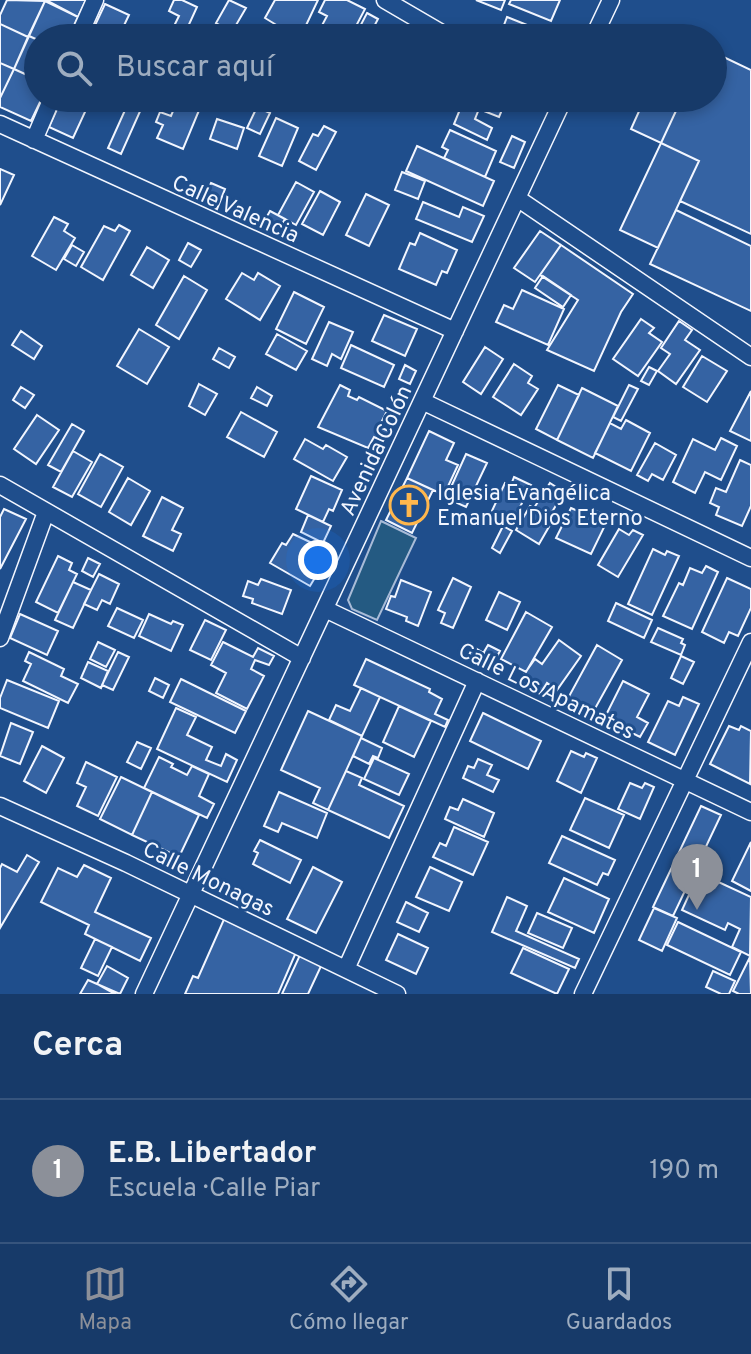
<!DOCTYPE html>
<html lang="es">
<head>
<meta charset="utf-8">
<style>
  :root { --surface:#173a69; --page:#244571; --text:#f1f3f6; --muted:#9eadc0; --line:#36547d; --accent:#8c9099 }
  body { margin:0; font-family:Overpass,sans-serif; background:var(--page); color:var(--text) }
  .you { position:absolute; left:318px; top:560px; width:28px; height:28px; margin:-20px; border:6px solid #fff; border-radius:50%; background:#1a73e8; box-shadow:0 0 0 12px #1a73e833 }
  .badge { display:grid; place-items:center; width:52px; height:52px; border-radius:50%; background:var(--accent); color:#fff; font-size:26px; font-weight:700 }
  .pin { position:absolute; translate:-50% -66px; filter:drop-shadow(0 2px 4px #0008) }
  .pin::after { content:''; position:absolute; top:42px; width:28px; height:24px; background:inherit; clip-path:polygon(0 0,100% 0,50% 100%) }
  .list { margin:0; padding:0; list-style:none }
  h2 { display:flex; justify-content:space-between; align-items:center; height:104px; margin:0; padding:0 32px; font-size:34px }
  h2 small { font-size:26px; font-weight:400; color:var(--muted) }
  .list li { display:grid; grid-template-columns:52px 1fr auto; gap:24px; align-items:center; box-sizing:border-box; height:144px; padding:0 32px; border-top:2px solid var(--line) }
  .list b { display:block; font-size:30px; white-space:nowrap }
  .list p { margin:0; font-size:26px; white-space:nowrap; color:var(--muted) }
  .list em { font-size:26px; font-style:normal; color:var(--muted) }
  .icon { flex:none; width:44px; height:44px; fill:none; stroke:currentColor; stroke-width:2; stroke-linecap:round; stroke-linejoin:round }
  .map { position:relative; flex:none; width:751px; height:994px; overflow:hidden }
  .search { position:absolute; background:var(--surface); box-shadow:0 4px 12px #0003; left:24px; right:24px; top:24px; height:88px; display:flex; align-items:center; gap:20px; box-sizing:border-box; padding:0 28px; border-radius:44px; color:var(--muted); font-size:30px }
  .sheet { height:248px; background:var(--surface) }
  nav { display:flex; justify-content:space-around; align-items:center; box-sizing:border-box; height:112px; border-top:2px solid var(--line); background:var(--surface); font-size:22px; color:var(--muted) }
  nav a { display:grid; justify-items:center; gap:4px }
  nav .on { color:var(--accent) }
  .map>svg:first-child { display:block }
  .green { fill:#245a82; stroke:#a8bbd7; stroke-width:2 }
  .building { fill:#3563a3; stroke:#f2f6ff; stroke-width:2 }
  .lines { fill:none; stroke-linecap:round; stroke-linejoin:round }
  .minor-casing { stroke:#f2f6ff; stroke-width:19 }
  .minor { stroke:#1f4e8c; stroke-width:16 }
  .labels { text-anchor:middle; stroke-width:6; stroke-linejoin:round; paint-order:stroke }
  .street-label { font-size:22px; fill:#f2f6ff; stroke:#1f4e8c }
  .poi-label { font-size:22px; fill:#f2f6ff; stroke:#1f4e8c; text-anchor:start }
</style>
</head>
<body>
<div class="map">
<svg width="751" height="994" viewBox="0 0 751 994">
  <rect width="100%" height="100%" fill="#1f4e8c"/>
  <!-- green -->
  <path class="green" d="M381,521L416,538L377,620L352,609L348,600Z"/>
  <!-- building -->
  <path class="building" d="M7,0L45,1L28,37L0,24V15Z
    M46,0H86L78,17Z
    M174,0H182L197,7L186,31L174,26L179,16L169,11Z
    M229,0L246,8L232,32L216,23Z
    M275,0H318L300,38L293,34L291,38H271L278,26L265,18Z
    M325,0H347L365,9L354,30L350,28L345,38H332L319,31L327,16L319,12Z
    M476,0H505L501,10Z
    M511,0H560L551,21L509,4Z
    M45,1L78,17L68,38L38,40L29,36Z
    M105,4L129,15L118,38H89Z
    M367,13L378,19L368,38H354Z
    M507,17L557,37V38H493L496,31L501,33Z
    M0,24L28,37L14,69L0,63Z
    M29,36L38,40V80L14,69Z
    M713,52L751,70V234L680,201L699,161L661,143L682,98H713Z
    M0,63L14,69L0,98Z
    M14,69L38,80V98H42L31,121L0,107V98Z
    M62,98L91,99L73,138L49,127Z
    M116,98H146L121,154L108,148L126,108L114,103Z
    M403,98H428L420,110Z
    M438,98H507L499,117L479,109L475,119L492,128L487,140L454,124L461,107Z
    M645,98H682L661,143L631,129Z
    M178,99L200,108L183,149L157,138L163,125L156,122L160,112L171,116Z
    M257,107L270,113L260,134L247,128Z
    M276,118L298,128L282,166L259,156Z
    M217,119L244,128L237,149L210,139Z
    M324,126L336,132L316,170L299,161L313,134L318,136Z
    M450,130L496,151L485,177L444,158L448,150L442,147Z
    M512,136L525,142L514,168L500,162Z
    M661,143L699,161L658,248L620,230Z
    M417,146L494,181L483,206L406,171Z
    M0,169L14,175L0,205Z
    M402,172L425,181L418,199L395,190Z
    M296,182L314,192L296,225L278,215Z
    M211,183L225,189L217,209L203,202Z
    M320,191L340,202L323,235L302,224Z
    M366,194L389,205L369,246L346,235Z
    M423,202L459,217L463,207L484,216L472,242L416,219Z
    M676,210L751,246V311L650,264Z
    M270,211L285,219L277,233L262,225Z
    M54,217L68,224L64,231L75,238L56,270L32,256Z
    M119,225L130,231L103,280L81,267L104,226L115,231Z
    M540,231L561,245L535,282L514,268Z
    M420,233L457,250L447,273L442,271L436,285L399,269L410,243L415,245Z
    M188,243L201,250L191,267L179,260Z
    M72,245L84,252L76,266L64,259Z
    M561,245L633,294L621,312L594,371L547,350L578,300L540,275Z
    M147,247L169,260L153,288L131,275Z
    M242,273L254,280L258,273L280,286L260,320L226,299Z
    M184,276L207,290L179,339L156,325Z
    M543,276L571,295L563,307L535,288Z
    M522,290L564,309L548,345L496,322L504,305L513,309Z
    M294,292L324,307L306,344L276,329Z
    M384,315L417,329L405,356L372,341Z
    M641,319L654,328L649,333L662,342L638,376L613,359Z
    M679,321L692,330L685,340L700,350L676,384L658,371L670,354L661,348Z
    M329,322L353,332L341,359L332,354L327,366L312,359Z
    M139,329L169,347L147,384L117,366Z
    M21,331L42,346L34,359L12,345Z
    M277,334L307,351L296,370L266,354Z
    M351,345L394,365L384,387L341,368Z
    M485,347L503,359L481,394L463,382Z
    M219,348L235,357L229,368L213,359Z
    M702,356L727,371L707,402L683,387Z
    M514,364L532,376L528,383L538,389L521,415L493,397Z
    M405,365L416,371L410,384L399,379Z
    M649,367L657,371L649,385L641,381Z
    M199,384L217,394L205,415L189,406Z
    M340,385L350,390L348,396L357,400L359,397L387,411L379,427L389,431L383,441L374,437L368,448L318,427Z
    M558,385L579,395L557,440L536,429Z
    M629,385L638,389L621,421L613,417Z
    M21,387L34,395L25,408L13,400Z
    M257,387L272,396L267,406L251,398Z
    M582,388L618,406L593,458L557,440Z
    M751,391V441L730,431Z
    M241,412L277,432L264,457L227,437Z
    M37,415L59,430L36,464L14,449Z
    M626,420L650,433L631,471L595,453L610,423L621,429Z
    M72,424L84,431L61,472L48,465Z
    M429,431L454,443L446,460L458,465L444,495L407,478Z
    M721,438L737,446L721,480L705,472L695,493L673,482L693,439L715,450Z
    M305,439L323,449L326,445L347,457L333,481L294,459Z
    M655,443L676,455L663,480L652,474L648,481L637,475Z
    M73,451L92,462L72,497L53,487Z
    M100,454L123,467L101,507L78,494Z
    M466,454L487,463L466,507L446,498Z
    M740,460L751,465V506L742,526L716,515L719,507L710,503L716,488L726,492Z
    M311,476L342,490L333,511L329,509L323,522L296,509Z
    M514,477L531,485L512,523L491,513L505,483L511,485Z
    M128,478L150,491L131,525L109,512Z
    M407,478L433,490L412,533L386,520Z
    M550,483L564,492L546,522L550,525L539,544L516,530L530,506L534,508Z
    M162,497L183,508L172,530L181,534L173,551L143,536Z
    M571,508L589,516L592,509L609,517L591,554L556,538Z
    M4,509L26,519L0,569V517Z
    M308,515L331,526L323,543L301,532Z
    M503,526L512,531L500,553L492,548Z
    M619,529L629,535L633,530L643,535L618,577L598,565Z
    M293,534L310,542L303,555L322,566L310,586L270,563L282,543L286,545Z
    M653,549L665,555L667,551L679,556L652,615L628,604Z
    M58,556L72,563L69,570L77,574L58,613L36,602Z
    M88,558L100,564L93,577L82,571Z
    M706,566L718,572L692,629L663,616L679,583L683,585L690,568L702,573Z
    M99,574L119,584L110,604L102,600L97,610L84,604Z
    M453,578L471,587L453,628L441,623L445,613L438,610Z
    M727,578L751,589V608L738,636L729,632L724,643L702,632Z
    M261,579L291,590L282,614L252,603L253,599L243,596L248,581L258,585Z
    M401,580L431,592L418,626L406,621L407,617L386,609L391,596L395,597Z
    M73,582L91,590L73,628L55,620Z
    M499,592L520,602L507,630L486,620Z
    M616,603L652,620L644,638L608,621Z
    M117,608L143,620L134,638L108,626Z
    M526,612L552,627L526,672L501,659Z
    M20,614L58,631L47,655L10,638Z
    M149,614L171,624L173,621L183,625L171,651L139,636Z
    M205,620L226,630L211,660L190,650Z
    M658,628L683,639L681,643L685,645L681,655L651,642Z
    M559,640L581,656L557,690L547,683L540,694L520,680L535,659L542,664Z
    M98,642L115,650L106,667L90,659Z
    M223,642L253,657L258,648L274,656L269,665L255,660L251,669L264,676L247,709L216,693L226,673L211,665Z
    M488,645L500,651L489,671L477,664Z
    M597,645L622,660L592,714L567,700Z
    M473,647L484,653L477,664L467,659Z
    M29,652L64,669L61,676L78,684L68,703L23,681L31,664L25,661Z
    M118,652L129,657L113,690L102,685Z
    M681,656L694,662L683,684L671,678Z
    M366,659L430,689L429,692L442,699L435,714L448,720L445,727L354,685Z
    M88,662L108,671L101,688L81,678Z
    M155,678L169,685L163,698L149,691Z
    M181,679L246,711L235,733L170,702Z
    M7,680L59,701L48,728L0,708V698Z
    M623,681L649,694L637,717L648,723L640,737L604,719Z
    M361,688L380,697L362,736L329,720L336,705L350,711Z
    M683,697L699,704L675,755L648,742L668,701L679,706Z
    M399,706L431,721L414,757L383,742Z
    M176,708L196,717L187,735L212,747L206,760L221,766L226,754L237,760L227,782L157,749Z
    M308,711L362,736L328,810L313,803L320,788L281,770Z
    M483,713L541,741L528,769L470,741Z
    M11,723L33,732L20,764L0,756Z
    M729,726L739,730L741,726L751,731L750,784L710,764Z
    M361,738L382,748L378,758L373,756L369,764L353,756Z
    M137,742L151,748L141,769L127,762Z
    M42,746L64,758L46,793L24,781Z
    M571,751L584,757L586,753L597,758L581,793L557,781Z
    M159,757L173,764L171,767L187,775L192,766L209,774L199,796L214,804L207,818L144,788Z
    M374,758L409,774L399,795L364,779Z
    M478,759L492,765L487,775L499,780L493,792L463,778L468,766L474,768Z
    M86,762L117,777L98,816L77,806L86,787L77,783Z
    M346,771L362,778L359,785L404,806L389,838L328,810Z
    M121,777L152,792L132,835L100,819Z
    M630,783L642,788L645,783L654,787L640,819L618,809Z
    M152,792L199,815L179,857L132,835Z
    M279,792L327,813L317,838L282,823L278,832L264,826Z
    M585,798L624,815L609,848L570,830Z
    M463,799L494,813L484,837L445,819L450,807L458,810Z
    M701,806L721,815L673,916L653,907Z
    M454,827L488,842L473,875L433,857L440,843L446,846Z
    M562,836L615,860L608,875L603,873L597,885L549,863Z
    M260,840L301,860L290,883L253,864L258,853L254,851Z
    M751,842V891L732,881Z
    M27,855L39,862L0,928V868L2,864L17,872Z
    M84,865L111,878L95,912L151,938L140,961L85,934L89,925L41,902L58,868L77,877Z
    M313,867L342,882L316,933L287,919Z
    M430,867L462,882L449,911L416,897Z
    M699,873L751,897L750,956L732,947L740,929L728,923L725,930L682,910Z
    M564,878L609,899L594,933L548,912Z
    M507,897L527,906L516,931L579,959L575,968L492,932Z
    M406,902L428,913L419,932L397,922Z
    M654,908L677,918L662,951L639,940Z
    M537,913L572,928L563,948L528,933Z
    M225,917L297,950L278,994H185L193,976L198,978Z
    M678,922L741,952L730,975L667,945Z
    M398,934L428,948L416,974L386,960Z
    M95,939L112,947L98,976L81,968Z
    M523,948L569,969L557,994L511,973Z
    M300,955L322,964L308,994H282Z
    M750,957L751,994H739L733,991Z
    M107,966L128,978L120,994L97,984Z
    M713,971L735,981L729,994H721L706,987Z
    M88,980L97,984L115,994H80Z"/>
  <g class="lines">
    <defs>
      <path id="minor" d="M385,0L450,38
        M78,38L95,0
        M593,38L611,0
        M0,124L455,331
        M34,140L52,98
        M517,198L751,357
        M422,401L751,558
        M0,485L302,658
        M325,609L751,812
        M0,638L46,512
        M0,806L126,863L397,994
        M346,969L477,681
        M144,994L564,98
        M583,994L751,642"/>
    </defs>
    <!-- minor casing -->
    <use href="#minor" class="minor-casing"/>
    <!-- minor -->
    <use href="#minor" class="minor"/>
  </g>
  <!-- icons -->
  <defs>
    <symbol id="church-ring" viewBox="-11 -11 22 22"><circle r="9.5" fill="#1f4e8c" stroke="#ffb74d" stroke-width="1.5"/><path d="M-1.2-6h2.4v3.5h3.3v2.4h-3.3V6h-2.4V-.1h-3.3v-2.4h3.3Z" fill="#ffb74d"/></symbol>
  </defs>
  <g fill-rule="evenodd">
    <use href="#church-ring" x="387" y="483" width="44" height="44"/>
  </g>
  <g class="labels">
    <!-- street labels -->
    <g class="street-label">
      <text transform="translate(236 208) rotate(24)" y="8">Calle Valencia</text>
      <text transform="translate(375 450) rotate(-65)" y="8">Avenida Colón</text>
      <text transform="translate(547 690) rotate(26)" y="8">Calle Los Apamates</text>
      <text transform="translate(209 878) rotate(26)" y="8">Calle Monagas</text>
    </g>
    <!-- poi labels -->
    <g class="poi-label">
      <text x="437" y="500">Iglesia Evangélica<tspan x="437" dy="25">Emanuel Dios Eterno</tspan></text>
    </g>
  </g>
</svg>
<div class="you"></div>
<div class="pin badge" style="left:697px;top:910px">1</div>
<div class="search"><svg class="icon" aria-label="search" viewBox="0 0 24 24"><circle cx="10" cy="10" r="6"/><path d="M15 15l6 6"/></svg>Buscar aquí</div>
</div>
<section class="sheet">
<h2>Cerca<small></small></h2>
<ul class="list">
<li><span class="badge">1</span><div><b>E.B. Libertador</b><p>Escuela · Calle Piar</p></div><em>190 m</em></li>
</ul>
</section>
<nav>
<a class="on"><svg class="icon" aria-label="map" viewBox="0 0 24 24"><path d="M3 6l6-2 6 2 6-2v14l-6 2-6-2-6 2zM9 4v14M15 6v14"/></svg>Mapa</a>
<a><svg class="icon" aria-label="directions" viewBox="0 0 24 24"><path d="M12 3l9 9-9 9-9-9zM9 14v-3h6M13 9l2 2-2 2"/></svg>Cómo llegar</a>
<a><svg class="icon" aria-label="saved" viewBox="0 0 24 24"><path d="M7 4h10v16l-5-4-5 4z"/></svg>Guardados</a>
</nav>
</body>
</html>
